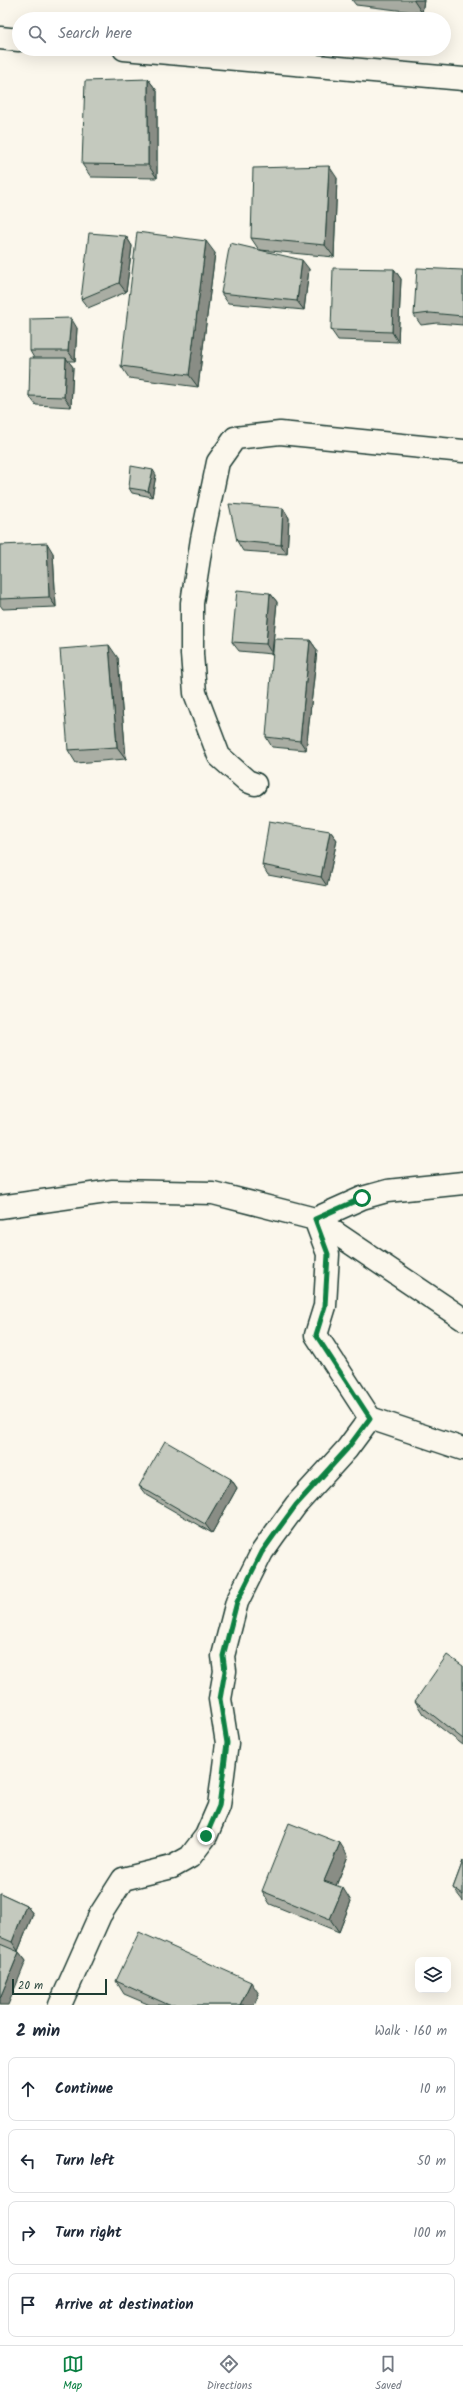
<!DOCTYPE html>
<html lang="en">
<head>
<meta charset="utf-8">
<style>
  :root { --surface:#fff; --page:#f2f2f3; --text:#1f2937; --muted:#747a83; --line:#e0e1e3; --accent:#0b8043 }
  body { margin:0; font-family:Kalam,sans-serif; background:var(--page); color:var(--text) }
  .controls { position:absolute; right:12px; bottom:12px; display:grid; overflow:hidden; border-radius:8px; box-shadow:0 4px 16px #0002 }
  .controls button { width:36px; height:36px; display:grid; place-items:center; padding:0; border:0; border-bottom:1px solid var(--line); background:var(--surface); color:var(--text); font:20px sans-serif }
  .scale { position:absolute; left:12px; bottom:10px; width:95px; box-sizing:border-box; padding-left:4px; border:2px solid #1f3d34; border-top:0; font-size:11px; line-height:14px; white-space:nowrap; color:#1f3d34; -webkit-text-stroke:3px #fbf7ec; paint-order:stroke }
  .stop { position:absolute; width:12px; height:12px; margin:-9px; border:3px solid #0b8043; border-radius:50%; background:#fff }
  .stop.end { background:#0b8043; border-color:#fff; box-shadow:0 1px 4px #0008 }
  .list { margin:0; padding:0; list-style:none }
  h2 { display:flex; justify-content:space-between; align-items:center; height:52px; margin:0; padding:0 16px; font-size:17px }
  h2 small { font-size:13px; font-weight:400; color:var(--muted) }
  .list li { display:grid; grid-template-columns:26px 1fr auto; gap:12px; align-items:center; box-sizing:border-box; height:64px; margin:0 8px 8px; padding:0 8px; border:1px solid var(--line); border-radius:8px }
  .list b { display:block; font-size:15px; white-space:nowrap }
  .list em { font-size:13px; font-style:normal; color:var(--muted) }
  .icon { flex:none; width:22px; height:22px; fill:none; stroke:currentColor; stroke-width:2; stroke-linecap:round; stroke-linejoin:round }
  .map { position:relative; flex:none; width:463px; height:2005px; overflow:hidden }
  .search { position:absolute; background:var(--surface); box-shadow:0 4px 16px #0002; left:12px; right:12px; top:12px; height:44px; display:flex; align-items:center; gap:10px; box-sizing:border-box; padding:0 14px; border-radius:22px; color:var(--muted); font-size:15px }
  .sheet { height:340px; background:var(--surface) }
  nav { display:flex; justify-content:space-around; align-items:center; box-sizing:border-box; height:56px; border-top:1px solid var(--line); background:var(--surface); font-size:11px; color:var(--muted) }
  nav a { display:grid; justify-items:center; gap:2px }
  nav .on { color:var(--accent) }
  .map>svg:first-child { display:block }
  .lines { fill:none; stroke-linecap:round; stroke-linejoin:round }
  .minor-casing { stroke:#1f3d34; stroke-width:25 }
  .minor { stroke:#fbf7ec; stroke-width:22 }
  .wall { fill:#a9ada3; stroke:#1f3d34 }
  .shaded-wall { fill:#898d85; stroke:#1f3d34 }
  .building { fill:#c4c9be; stroke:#1f3d34 }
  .route { stroke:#0b8043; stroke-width:5 }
</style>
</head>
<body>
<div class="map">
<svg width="463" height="2005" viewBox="0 0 463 2005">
  <rect width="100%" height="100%" fill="#fbf7ec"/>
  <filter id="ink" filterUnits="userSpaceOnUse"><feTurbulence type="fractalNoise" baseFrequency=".025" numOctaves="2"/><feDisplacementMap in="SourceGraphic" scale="8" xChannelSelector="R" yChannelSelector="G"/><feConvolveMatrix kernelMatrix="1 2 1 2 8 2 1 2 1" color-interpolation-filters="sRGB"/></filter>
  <g filter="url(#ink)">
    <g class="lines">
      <defs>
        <path id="minor" d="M0,38L19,40
          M124,49L463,79
          M255,784L247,781L219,756L195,693L192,654V603L202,539L218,462L235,438L280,433L463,451
          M0,1207L113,1191L213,1193L315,1219L463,1319
          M315,1219L362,1198L387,1191L463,1183
          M370,1418L463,1449
          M60,2005L100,1915L123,1879L172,1867L190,1857L206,1836L219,1806L227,1743L220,1699L225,1671L223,1656L237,1602L262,1552L274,1535L296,1505L347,1449L370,1418L316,1335L325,1306L328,1254L315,1219"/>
      </defs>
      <!-- minor casing -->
      <use href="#minor" class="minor-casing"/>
      <!-- minor -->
      <use href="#minor" class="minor"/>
    </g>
    <!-- wall -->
    <path class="wall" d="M352,0H424L422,13L356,5Z
      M148,79L157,91V178L91,177L82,164Z
      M337,178L334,257L260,250L309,269L304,310L228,303L221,293L259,250L251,238Z
      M126,236L132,246L126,292L88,308L81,299Z
      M215,253L198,387L129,378L121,366Z
      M394,269L401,279L398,342L338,340L331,330Z
      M463,270V325L437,323L421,325L414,315Z
      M77,328L75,361H68L73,367L71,407L36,405L29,396L34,358L30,351Z
      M156,475L152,497L132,493L129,488Z
      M283,508L289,518L287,554L243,551L237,541Z
      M0,545L53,553L56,607L3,609L0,605Z
      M270,593L277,602L272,654L239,651L232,642Z
      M310,640L317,650L306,750L272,747L266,737Z
      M118,658L126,759L76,763L68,750Z
      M330,831L337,840L327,886L268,875L262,865Z
      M231,1479L237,1488L212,1533L146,1495L139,1486Z
      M463,1666V1745L423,1714L415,1701Z
      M348,1856L336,1886L351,1901L339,1932L270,1904L262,1891Z
      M463,1861V1901L453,1888Z
      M0,1893L26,1905L33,1914L18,1951L26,1961L0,2005Z
      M116,1981L259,1994L254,2005H150L124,1994Z"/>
    <!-- shaded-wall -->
    <path class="shaded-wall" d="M414,0H424L422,13L414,1Z
      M148,79L157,91V178L148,165Z
      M329,166L337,178L334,257L325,245Z
      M126,236L132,246L126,292L119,283Z
      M206,241L215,253L198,387L189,375Z
      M302,260L309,269L304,310L297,301Z
      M394,269L401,279L398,342L392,332Z
      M71,318L77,328L75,361L68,351Z
      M66,358L73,367L71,407L64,397Z
      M153,470L156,475L152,497L148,491Z
      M283,508L289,518L287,554L281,545Z
      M47,543L53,553L56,607L49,597Z
      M270,593L277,602L272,654L266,644Z
      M310,640L317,650L306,750L300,741Z
      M109,645L118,658L126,759L117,747Z
      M330,831L337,840L327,886L321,877Z
      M231,1479L237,1488L212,1533L205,1524Z
      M340,1843L348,1856L333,1893L324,1881Z
      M343,1888L351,1901L339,1932L330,1919Z
      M26,1905L33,1914L18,1951L12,1942Z
      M19,1952L26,1961L8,2005H0V1998Z
      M251,1982L259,1994L254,2005H240Z"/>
    <!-- building -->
    <path class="building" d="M148,79V165L82,164L85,81Z
      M329,166L325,245L251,238L253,168Z
      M137,232L206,241L189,375L121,366Z
      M89,233L126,236L119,283L81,299Z
      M230,243L302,260L297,301L221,293Z
      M333,268L394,269L392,332L331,330Z
      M417,268L463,270V316L430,313L414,315Z
      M71,318L68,351H30V319Z
      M30,358H66L64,397L29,396Z
      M131,466L153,470L148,491L129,488Z
      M229,504L283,508L281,545L237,541Z
      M47,543L49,597L0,599V545Z
      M237,590L270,593L266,644L232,642Z
      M274,639L310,640L300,741L266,737Z
      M109,645L117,747L68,750L60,649Z
      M269,821L330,831L321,877L262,865Z
      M165,1441L231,1479L205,1524L139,1486Z
      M447,1655L463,1666V1739L415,1701Z
      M289,1823L340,1843L324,1881L343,1888L330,1919L262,1891Z
      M463,1861V1895L453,1888Z
      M0,1893L26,1905L12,1942L0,1937Z
      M139,1932L251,1982L240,2005H169L116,1981Z
      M0,1944L19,1952L0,1998Z"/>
  </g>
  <g class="lines" filter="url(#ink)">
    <!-- route -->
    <path class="route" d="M206,1836L219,1806L223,1775L227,1743L220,1699L225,1671L223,1656L237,1602L262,1552L274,1535L296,1505L347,1449L370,1418L316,1335L325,1306L328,1254L315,1219L362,1198"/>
  </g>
</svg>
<div class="controls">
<button><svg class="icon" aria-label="layers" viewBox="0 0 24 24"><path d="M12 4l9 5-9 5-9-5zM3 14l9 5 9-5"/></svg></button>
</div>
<div class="scale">20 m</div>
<div class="stop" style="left:362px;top:1198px"></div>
<div class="stop end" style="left:206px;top:1836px"></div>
<div class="search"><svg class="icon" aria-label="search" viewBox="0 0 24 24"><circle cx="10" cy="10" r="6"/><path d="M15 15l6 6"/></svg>Search here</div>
</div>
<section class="sheet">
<h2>2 min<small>Walk · 160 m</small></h2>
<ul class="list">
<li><svg class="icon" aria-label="ahead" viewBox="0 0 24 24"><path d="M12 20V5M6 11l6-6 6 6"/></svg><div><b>Continue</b></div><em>10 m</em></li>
<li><svg class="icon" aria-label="left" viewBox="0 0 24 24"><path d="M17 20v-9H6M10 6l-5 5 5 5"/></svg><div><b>Turn left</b></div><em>50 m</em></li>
<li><svg class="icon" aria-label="right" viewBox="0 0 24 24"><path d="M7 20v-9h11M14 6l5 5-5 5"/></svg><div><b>Turn right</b></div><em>100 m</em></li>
<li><svg class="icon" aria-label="arrive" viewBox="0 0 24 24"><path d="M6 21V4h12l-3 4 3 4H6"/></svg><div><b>Arrive at destination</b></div></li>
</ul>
</section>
<nav>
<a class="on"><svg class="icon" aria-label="map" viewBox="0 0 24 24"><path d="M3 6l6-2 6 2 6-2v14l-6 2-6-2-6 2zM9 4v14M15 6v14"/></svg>Map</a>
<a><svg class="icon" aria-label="directions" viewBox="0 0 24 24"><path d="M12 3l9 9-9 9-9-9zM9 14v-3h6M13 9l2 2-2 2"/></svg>Directions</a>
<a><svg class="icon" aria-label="saved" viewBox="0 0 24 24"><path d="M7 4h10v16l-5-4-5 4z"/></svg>Saved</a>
</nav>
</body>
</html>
